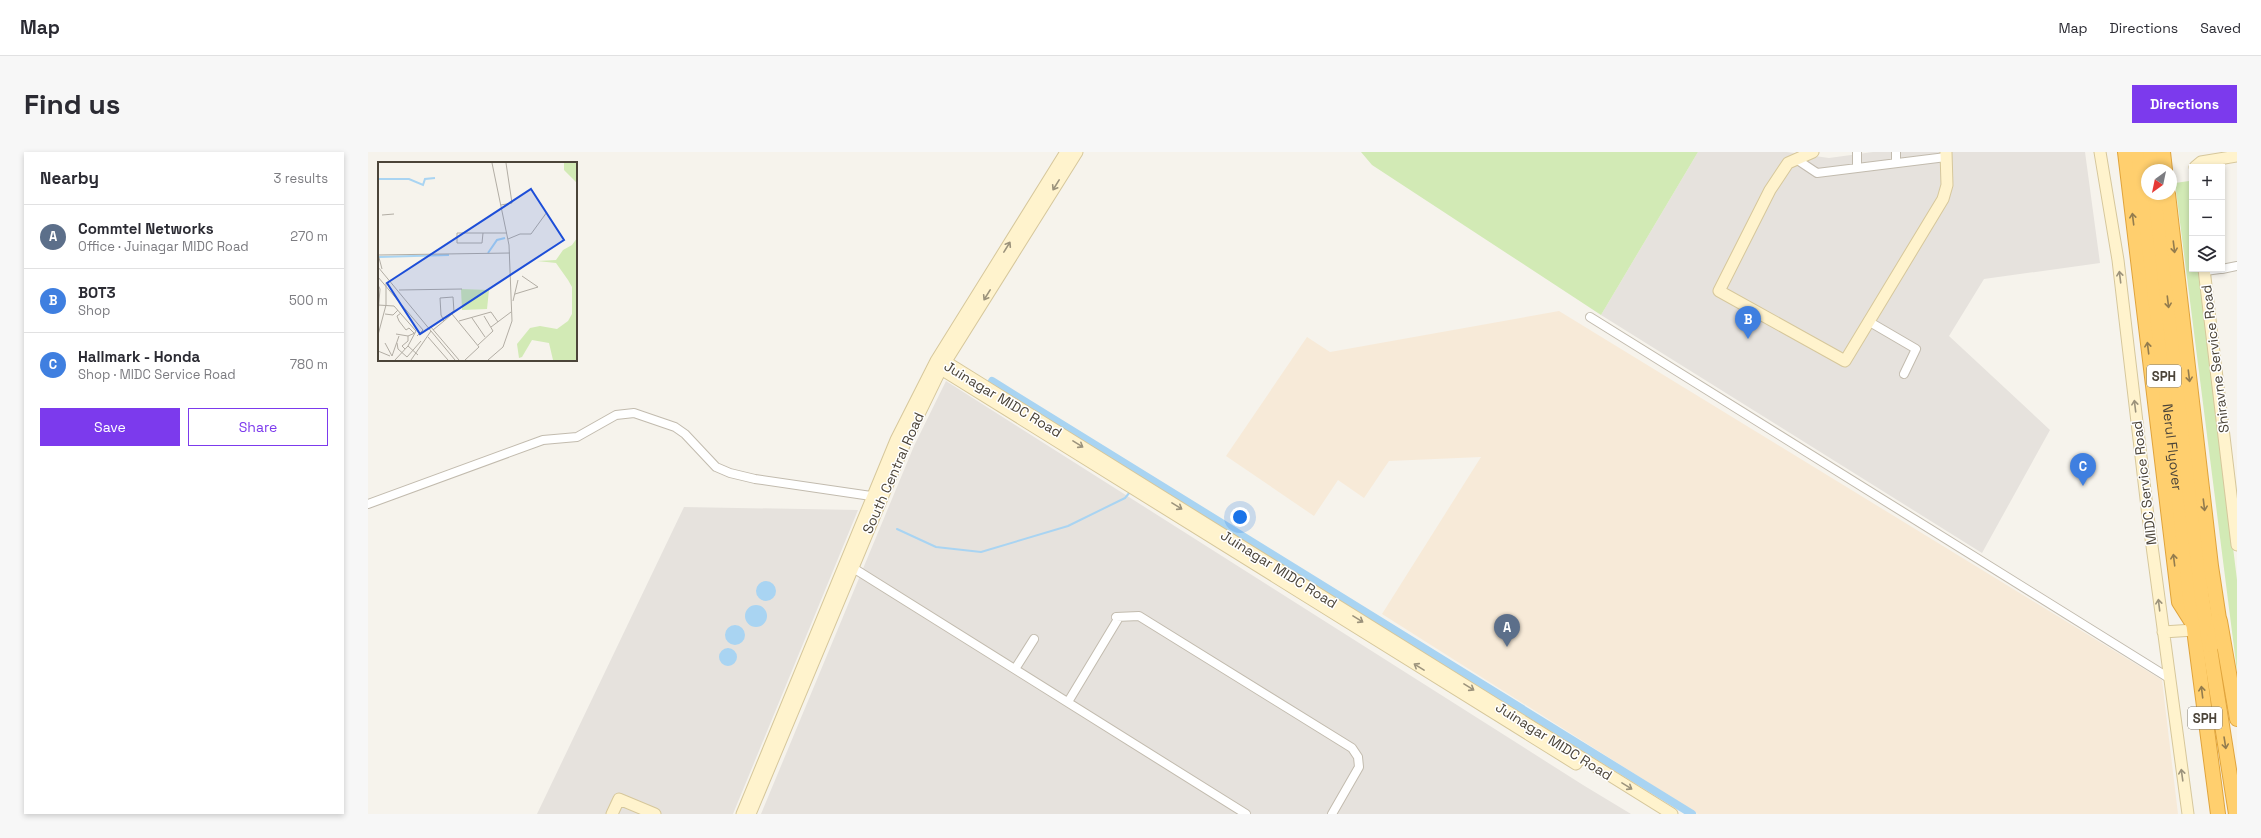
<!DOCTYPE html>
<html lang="en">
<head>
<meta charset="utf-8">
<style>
  :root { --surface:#fff; --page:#f7f7f7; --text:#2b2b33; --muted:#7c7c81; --line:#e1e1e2; --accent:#7c3aed }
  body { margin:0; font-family:"Space Grotesk",sans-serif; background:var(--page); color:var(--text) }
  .controls { position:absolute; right:12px; top:12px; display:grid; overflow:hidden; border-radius:0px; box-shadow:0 2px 6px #0003 }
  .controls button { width:36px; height:36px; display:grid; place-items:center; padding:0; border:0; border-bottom:1px solid var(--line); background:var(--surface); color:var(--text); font:20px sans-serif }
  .compass { position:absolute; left:1773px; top:12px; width:36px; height:36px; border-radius:50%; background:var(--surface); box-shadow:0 2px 6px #0003; rotate:213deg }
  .you { position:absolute; left:872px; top:365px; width:14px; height:14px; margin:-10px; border:3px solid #fff; border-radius:50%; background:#1a73e8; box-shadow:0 0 0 6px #1a73e833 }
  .badge { display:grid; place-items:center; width:26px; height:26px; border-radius:50%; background:var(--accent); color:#fff; font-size:13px; font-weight:700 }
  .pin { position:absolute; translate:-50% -33px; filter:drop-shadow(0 1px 2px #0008) }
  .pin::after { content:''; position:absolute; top:21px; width:14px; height:12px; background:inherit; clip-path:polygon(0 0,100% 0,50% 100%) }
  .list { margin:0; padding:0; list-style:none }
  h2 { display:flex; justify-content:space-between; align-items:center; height:52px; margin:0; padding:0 16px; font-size:17px }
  h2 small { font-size:13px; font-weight:400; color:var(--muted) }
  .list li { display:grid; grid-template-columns:26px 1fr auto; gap:12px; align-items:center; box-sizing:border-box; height:64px; padding:0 16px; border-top:1px solid var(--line) }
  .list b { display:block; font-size:15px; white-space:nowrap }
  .list p { margin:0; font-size:13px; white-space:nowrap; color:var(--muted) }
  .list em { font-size:13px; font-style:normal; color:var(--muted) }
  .actions { display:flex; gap:8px; padding:12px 16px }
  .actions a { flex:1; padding:9px 0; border:1px solid var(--accent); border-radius:0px; text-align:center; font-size:14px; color:var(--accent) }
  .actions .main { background:var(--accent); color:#fff }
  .icon { flex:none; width:22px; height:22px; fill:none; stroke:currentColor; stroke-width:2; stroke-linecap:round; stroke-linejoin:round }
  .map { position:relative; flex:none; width:1869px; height:662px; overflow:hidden; border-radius:0px }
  header { display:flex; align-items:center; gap:24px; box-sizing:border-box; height:56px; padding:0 20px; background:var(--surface); border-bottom:1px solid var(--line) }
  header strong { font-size:19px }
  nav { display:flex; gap:22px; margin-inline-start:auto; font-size:14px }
  .intro { display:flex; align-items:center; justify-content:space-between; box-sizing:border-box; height:96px; padding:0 24px }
  h1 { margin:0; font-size:28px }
  .button { padding:10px 18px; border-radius:0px; background:var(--accent); color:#fff; font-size:14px; font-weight:700 }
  main { display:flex; gap:24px; padding:0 24px }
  aside { flex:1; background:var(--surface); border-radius:0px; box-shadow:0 2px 6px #0003 }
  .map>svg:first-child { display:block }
  .commercial { fill:#f7ead8 }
  .industrial { fill:#e6e2dd }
  .green { fill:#d2eab5 }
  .water { fill:#a9d4f2 }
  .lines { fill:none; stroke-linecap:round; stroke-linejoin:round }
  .stream { stroke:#a9d4f2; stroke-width:2 }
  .canal { stroke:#a9d4f2; stroke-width:8 }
  .street-casing { stroke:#c2bbae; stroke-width:10 }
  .secondary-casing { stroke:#d6c79b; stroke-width:13 }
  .highway-casing { stroke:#e0a43c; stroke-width:16 }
  .street { stroke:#fff; stroke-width:8 }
  .secondary { stroke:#fff3cd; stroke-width:11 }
  .highway { stroke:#ffcf6e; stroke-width:14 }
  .oneway { stroke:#9c937c }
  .oneway2 { stroke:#937c4e }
  .labels { text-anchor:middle; stroke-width:3; stroke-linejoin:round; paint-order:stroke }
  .shield { fill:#fff; stroke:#817c74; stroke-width:1 }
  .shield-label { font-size:13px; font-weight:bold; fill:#4b4439 }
  .street-label { font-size:14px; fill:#4b4439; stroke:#fff }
  .inset-river { fill:none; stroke:#a9d4f2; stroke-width:2 }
  .inset-road { fill:none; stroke:#b2ada4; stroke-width:1 }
  .view { fill:#1d4ed8; fill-opacity:0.15; stroke:#1d4ed8; stroke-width:2 }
  .inset-edge { fill:none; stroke:#4b4439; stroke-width:2 }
</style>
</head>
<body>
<header>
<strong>Map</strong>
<nav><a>Map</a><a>Directions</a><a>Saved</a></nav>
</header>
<div class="intro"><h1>Find us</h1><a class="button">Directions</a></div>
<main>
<aside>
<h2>Nearby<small>3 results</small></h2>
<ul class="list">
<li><span class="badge" style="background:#5c6f8a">A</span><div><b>Commtel Networks</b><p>Office · Juinagar MIDC Road</p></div><em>270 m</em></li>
<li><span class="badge" style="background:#3f7fe0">B</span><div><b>BOT3</b><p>Shop</p></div><em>500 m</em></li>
<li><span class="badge" style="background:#3f7fe0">C</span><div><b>Hallmark - Honda</b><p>Shop · MIDC Service Road</p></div><em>780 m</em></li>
</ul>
<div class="actions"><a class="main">Save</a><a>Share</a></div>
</aside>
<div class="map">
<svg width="1869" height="662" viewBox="0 0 1869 662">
  <rect width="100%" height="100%" fill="#f6f3ec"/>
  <!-- commercial -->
  <path class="commercial" d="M1191,159L1794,528L1810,662H1330L1014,462L1113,305L1021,309L996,346L970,328L946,364L858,304L939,185L962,200Z"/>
  <!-- industrial -->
  <path class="industrial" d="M1330,0H1419L1461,6L1505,0H1717L1732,111L1616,127L1581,184L1682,278L1614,401L1233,163Z
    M578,229L1215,633L1263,662H393L546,294Z
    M316,355L490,358L365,662H169Z"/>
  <!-- green -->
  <path class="green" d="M993,0H1330L1233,163L1004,13Z
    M1821,29L1824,56V117H1831L1869,428V519L1807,31Z"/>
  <!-- water -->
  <path class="water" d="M388 439a10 10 0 1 1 20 0a10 10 0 1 1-20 0Z
    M377 464a11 11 0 1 1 22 0a11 11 0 1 1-22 0Z
    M357 483a10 10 0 1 1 20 0a10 10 0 1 1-20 0Z
    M351 505a9 9 0 1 1 18 0a9 9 0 1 1-18 0Z"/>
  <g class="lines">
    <!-- stream -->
    <path class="stream" d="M774,328L778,324
      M529,377L568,395L613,400L700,374L757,346L762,340"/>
    <!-- canal -->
    <path class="canal" d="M624,229L1324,662"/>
    <defs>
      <path id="street" d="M1489,0V16
        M1528,0V11
        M1428,7L1449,21L1578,5
        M1854,117L1869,114
        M1837,119L1852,117
        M1222,165L1801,526
        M1500,169L1548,197L1536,222
        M0,352L175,288L209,285L248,263L266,261L307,275L317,282L348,315L362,321L387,327L510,345
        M482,414L878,662
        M647,517L666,487
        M700,550L750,467L748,465L771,464L984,596L990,605L991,615L964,662"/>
      <path id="secondary" d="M1445,0L1420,11L1402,38L1351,139L1477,209L1575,47L1579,33L1578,0
        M1732,0L1750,108L1780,364L1820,662
        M1827,15L1833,10L1869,4
        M1836,117L1869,393
        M568,209L578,210L1304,662
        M568,209L573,217L1208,612
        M1795,480L1826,478
        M244,662L251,647L287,662
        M374,662L528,288L568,209L698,0
        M382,662L537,291L573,217L709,0"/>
      <g id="highway">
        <path d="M1757,0L1811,450L1823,469"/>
        <path id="s1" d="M1770,0L1824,462L1850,662"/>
        <path d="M1782,0L1784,18"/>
        <path d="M1795,0L1797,18"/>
        <path d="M1787,42L1834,446L1868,662"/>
        <path d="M1800,42L1843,414L1851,467L1844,493"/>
        <path d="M1852,469L1869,567"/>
      </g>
    </defs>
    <!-- street casing -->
    <use href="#street" class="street-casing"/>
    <!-- secondary casing -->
    <use href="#secondary" class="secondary-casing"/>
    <!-- highway casing -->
    <use href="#highway" class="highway-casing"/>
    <!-- street -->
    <use href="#street" class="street"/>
    <!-- secondary -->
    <use href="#secondary" class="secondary"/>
    <!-- highway -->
    <use href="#highway" class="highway"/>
  </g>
  <!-- one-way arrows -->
  <defs><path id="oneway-shaft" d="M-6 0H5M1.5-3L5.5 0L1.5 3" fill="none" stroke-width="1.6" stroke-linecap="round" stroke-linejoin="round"/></defs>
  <g class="oneway">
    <use href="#oneway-shaft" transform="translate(688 33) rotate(122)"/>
    <use href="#oneway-shaft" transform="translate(639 95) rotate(-58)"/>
    <use href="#oneway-shaft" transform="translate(1752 125) rotate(-97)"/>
    <use href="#oneway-shaft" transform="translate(619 143) rotate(122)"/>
    <use href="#oneway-shaft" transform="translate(1767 254) rotate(-97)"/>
    <use href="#oneway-shaft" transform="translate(710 292) rotate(32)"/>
    <use href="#oneway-shaft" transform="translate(809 354) rotate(32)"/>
    <use href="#oneway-shaft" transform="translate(1791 453) rotate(-97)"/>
    <use href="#oneway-shaft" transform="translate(990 467) rotate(32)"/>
    <use href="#oneway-shaft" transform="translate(1051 515) rotate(-148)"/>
    <use href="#oneway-shaft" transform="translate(1101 535) rotate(32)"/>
    <use href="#oneway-shaft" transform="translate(1814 623) rotate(-98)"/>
    <use href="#oneway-shaft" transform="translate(1259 634) rotate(32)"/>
  </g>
  <g class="oneway2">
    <use href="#oneway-shaft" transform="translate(1765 67) rotate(-97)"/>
    <use href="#oneway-shaft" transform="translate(1806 95) rotate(83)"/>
    <use href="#oneway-shaft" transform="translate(1800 150) rotate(83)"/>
    <use href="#oneway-shaft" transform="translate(1780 196) rotate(-97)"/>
    <use href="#oneway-shaft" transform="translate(1821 224) rotate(83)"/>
    <use href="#oneway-shaft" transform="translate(1836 353) rotate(83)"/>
    <use href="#oneway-shaft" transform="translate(1806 408) rotate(-97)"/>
    <use href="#oneway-shaft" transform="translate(1834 540) rotate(-97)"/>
    <use href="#oneway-shaft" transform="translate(1857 591) rotate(81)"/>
  </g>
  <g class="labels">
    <!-- shield labels -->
    <g class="shield">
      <rect x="1779" y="213" width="34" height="22" rx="3"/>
      <rect x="1820" y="555" width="34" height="22" rx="3"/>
    </g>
    <g class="shield-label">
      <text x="1796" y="229">SPH</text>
      <text x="1837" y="571">SPH</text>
    </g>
    <!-- street labels -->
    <g class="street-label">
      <text transform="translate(1847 207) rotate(-97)" y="5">Shiravne Service Road</text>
      <text transform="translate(635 247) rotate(31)" y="5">Juinagar MIDC Road</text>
      <text dy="5" stroke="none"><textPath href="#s1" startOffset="297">Nerul Flyover</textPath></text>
      <text transform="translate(525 321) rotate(-66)" y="5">South Central Road</text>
      <text transform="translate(1776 331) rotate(-97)" y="5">MIDC Service Road</text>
      <text transform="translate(911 417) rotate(32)" y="5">Juinagar MIDC Road</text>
      <text transform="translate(1186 589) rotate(32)" y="5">Juinagar MIDC Road</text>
    </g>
  </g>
  <!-- overview -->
  <g transform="translate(10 10)">
    <rect width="199" height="199" fill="#f6f3ec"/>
    <path d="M186,1H199V21L186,8ZM199,76V198H175L171,181L154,178L144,195L141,196L139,182L152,166L162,164L179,167L190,159L194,152V125L190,118L178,101L159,99L178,98L185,88L194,83ZM83,127L111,128L109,147L84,148Z" fill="#d2eab5"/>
    <path class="inset-river" d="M0,17H31L45,23L47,17L57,16M110,91L119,78L127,76M1,95L71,93"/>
    <path class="inset-road" d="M123,43L134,41L128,1M4,53L16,52M105,71L104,81H79V71H129M130,77L142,72H153L169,50M0,92L4,107M0,93L132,91M0,105L77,198M0,115L45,168L39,174M0,123L2,127L0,152M21,128L84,127M137,132L160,125L144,114M135,139L140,118M0,143L16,144L38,169L30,184L17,198M23,151L19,154L21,159L28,168L31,166L36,171M7,152L15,153L20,148M74,152L101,185L87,198M94,156L107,175M64,157L76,149M81,159L113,150L120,160M52,164L81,198M113,165L133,150M55,168L66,159L74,152L76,150L75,135L62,136L63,153L66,159M18,172L30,174L37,171M0,173L8,143V121M50,175L70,198M7,181L14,194M19,181L20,187L29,195L43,179M100,183L115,169L106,154M30,184L40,193M27,187L24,184L30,179V174M0,189L12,194M14,194L21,174M33,198L53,169M110,198L125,185L134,159L131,83L114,1"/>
    <path class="view" d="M153,27L186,78L42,172L9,121Z"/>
    <rect width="199" height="199" class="inset-edge"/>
  </g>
</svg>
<div class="controls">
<button>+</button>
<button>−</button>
<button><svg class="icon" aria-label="layers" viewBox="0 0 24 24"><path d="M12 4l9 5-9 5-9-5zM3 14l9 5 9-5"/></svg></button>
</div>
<svg class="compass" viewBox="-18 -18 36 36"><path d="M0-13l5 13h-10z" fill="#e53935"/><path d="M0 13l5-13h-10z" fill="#7c7c81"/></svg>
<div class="you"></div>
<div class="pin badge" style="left:1139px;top:495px;background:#5c6f8a">A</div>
<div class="pin badge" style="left:1380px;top:187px;background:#3f7fe0">B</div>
<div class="pin badge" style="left:1715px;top:334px;background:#3f7fe0">C</div>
</div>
</main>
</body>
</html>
